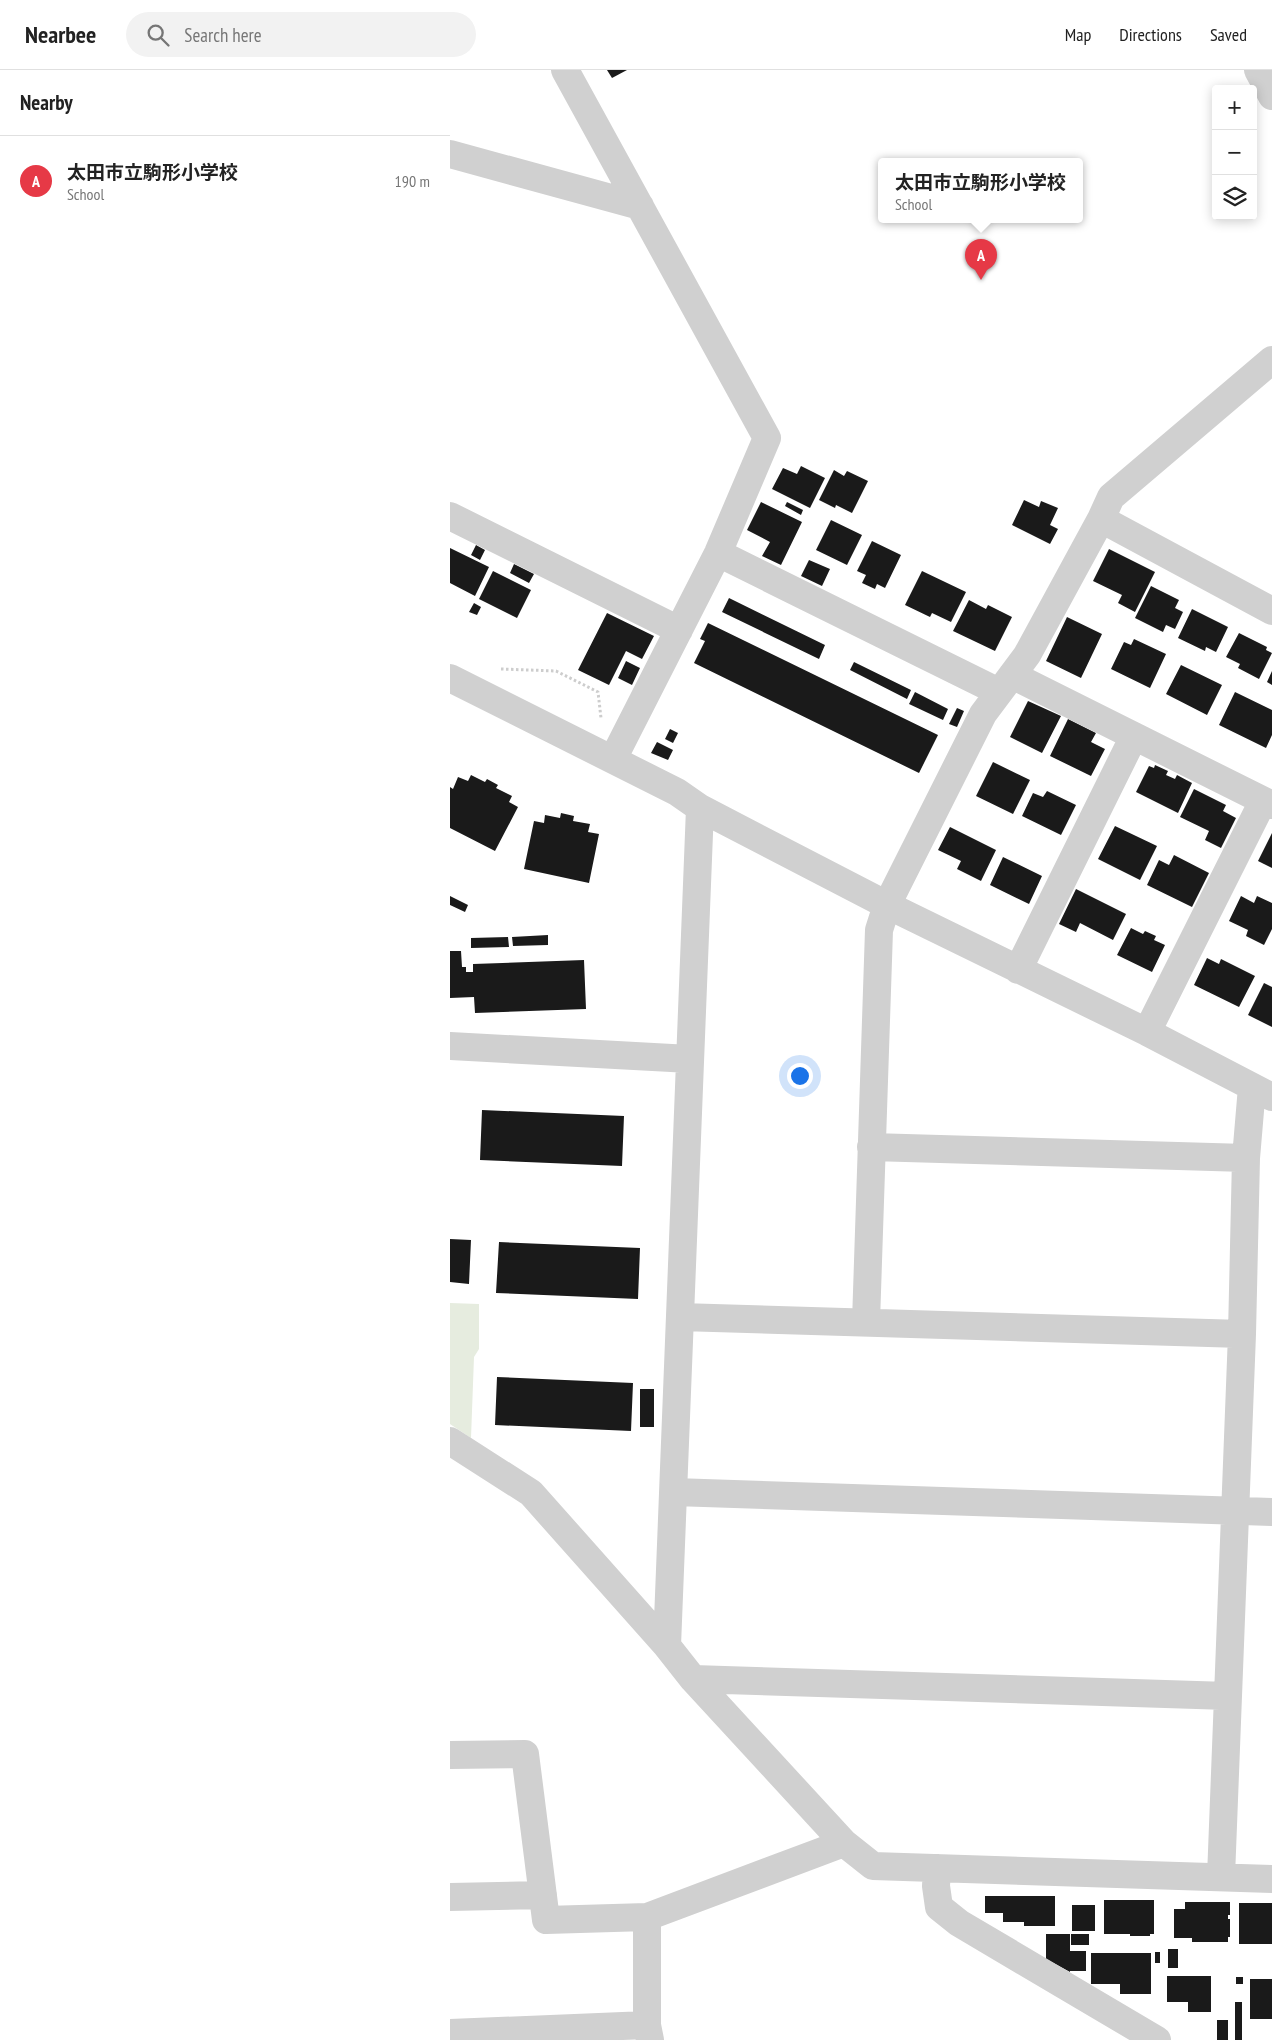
<!DOCTYPE html>
<html lang="en">
<head>
<meta charset="utf-8">
<style>
  :root { --surface:#fff; --page:#f2f2f2; --text:#222; --muted:#767676; --line:#e0e0e0; --accent:#e63946 }
  body { margin:0; font-family:"PT Sans Narrow","Noto Sans JP",sans-serif; background:var(--page); color:var(--text) }
  .controls { position:absolute; right:15px; top:15px; display:grid; overflow:hidden; border-radius:5px; box-shadow:0 2px 12px #0003 }
  .controls button { width:45px; height:45px; display:grid; place-items:center; padding:0; border:0; border-bottom:1px solid var(--line); background:var(--surface); color:var(--text); font:25px sans-serif }
  .you { position:absolute; left:349px; top:1005px; width:18px; height:18px; margin:-12px; border:4px solid #fff; border-radius:50%; background:#1a73e8; box-shadow:0 0 0 8px #1a73e833 }
  .badge { display:grid; place-items:center; width:32px; height:32px; border-radius:50%; background:var(--accent); color:#fff; font-size:16px; font-weight:700 }
  .pin { position:absolute; translate:-50% -41px; filter:drop-shadow(0 1px 2px #0008) }
  .pin::after { content:''; position:absolute; top:26px; width:18px; height:15px; background:inherit; clip-path:polygon(0 0,100% 0,50% 100%) }
  .popup { position:absolute; left:428px; top:88px; width:205px; height:65px; box-sizing:border-box; display:grid; place-content:center; border-radius:5px; background:var(--surface); filter:drop-shadow(0 1px 4px #0005); font-size:16px; white-space:nowrap; color:var(--muted) }
  .popup b { font-size:19px; color:var(--text) }
  .popup::after { content:''; position:absolute; left:50%; top:100%; margin-left:-10px; border:10px solid transparent; border-top-color:var(--surface) }
  .list { margin:0; padding:0; list-style:none }
  h2 { display:flex; justify-content:space-between; align-items:center; height:65px; margin:0; padding:0 20px; font-size:21px }
  h2 small { font-size:16px; font-weight:400; color:var(--muted) }
  .list li { display:grid; grid-template-columns:32px 1fr auto; gap:15px; align-items:center; box-sizing:border-box; height:90px; padding:0 20px; border-top:1px solid var(--line) }
  .list b { display:block; font-size:19px; white-space:nowrap }
  .list p { margin:0; font-size:16px; white-space:nowrap; color:var(--muted) }
  .list em { font-size:16px; font-style:normal; color:var(--muted) }
  .icon { flex:none; width:28px; height:28px; fill:none; stroke:currentColor; stroke-width:2; stroke-linecap:round; stroke-linejoin:round }
  .map { position:relative; flex:none; width:822px; height:1970px; overflow:hidden }
  header { display:flex; align-items:center; gap:30px; box-sizing:border-box; height:70px; padding:0 25px; background:var(--surface); border-bottom:1px solid var(--line) }
  header strong { font-size:24px }
  nav { display:flex; gap:28px; margin-inline-start:auto; font-size:18px }
  .search { width:350px; height:45px; background:var(--page); display:flex; align-items:center; gap:12px; box-sizing:border-box; padding:0 18px; border-radius:28px; color:var(--muted); font-size:19px }
  main { display:flex }
  aside { flex:1; background:var(--surface) }
  .map>svg:first-child { display:block }
  .green { fill:#e6ecdf }
  .building { fill:#1a1a1a }
  .lines { fill:none; stroke-linecap:round; stroke-linejoin:round }
  .path { stroke:#cdcdcd; stroke-width:3; stroke-dasharray:2.5 2.5; stroke-linecap:butt }
  .minor { stroke:#d0d0d0; stroke-width:28 }
</style>
</head>
<body>
<header>
<strong>Nearbee</strong>
<div class="search"><svg class="icon" aria-label="search" viewBox="0 0 24 24"><circle cx="10" cy="10" r="6"/><path d="M15 15l6 6"/></svg>Search here</div>
<nav><a>Map</a><a>Directions</a><a>Saved</a></nav>
</header>
<main>
<aside>
<h2>Nearby<small></small></h2>
<ul class="list">
<li><span class="badge">A</span><div><b>太田市立駒形小学校</b><p>School</p></div><em>190 m</em></li>
</ul>
</aside>
<div class="map">
<svg width="822" height="1970" viewBox="0 0 822 1970">
  <rect width="100%" height="100%" fill="#fff"/>
  <!-- green -->
  <path class="green" d="M0,1233L29,1234V1279L24,1287L21,1368L0,1354Z"/>
  <!-- building -->
  <path class="building" d="M157,0H177L162,8Z
    M351,396L375,408L360,438L322,419L333,398L347,404Z
    M384,400L394,406L397,401L418,411L402,443L386,435L385,438L369,430Z
    M574,430L589,437L591,431L608,438L600,455L608,459L600,474L562,455Z
    M311,432L352,452L331,495L312,486L320,472L297,460Z
    M337,432L353,440L351,445L335,436Z
    M381,450L412,465L397,495L366,480Z
    M422,471L451,485L435,518L427,514L425,519L412,513L416,505L407,501Z
    M26,475L35,480L30,490L21,485Z
    M0,478L39,497L25,526L0,513Z
    M659,479L705,502L685,542L668,533L672,525L643,511Z
    M359,490L380,499L372,516L351,506Z
    M64,494L84,504L79,513L60,503Z
    M43,501L81,520L67,548L29,529Z
    M472,501L516,522L501,552L482,543L480,547L455,535Z
    M701,516L729,530L725,538L733,542L725,559L716,555L713,562L685,548Z
    M279,528L375,575L369,589L272,542Z
    M519,530L536,539L538,535L562,547L545,581L503,561Z
    M24,533L31,537L27,545L19,542Z
    M742,539L778,557L766,582L756,577L755,581L728,568Z
    M157,543L204,566L192,589L176,581L159,615L128,600Z
    M617,547L652,564L631,608L596,591Z
    M258,553L488,665L469,703L244,593L255,571L250,569Z
    M789,563L817,577L816,580L822,583L809,609L788,598L790,594L776,587Z
    M684,569L716,584L700,618L661,599L674,572L681,575Z
    M176,591L190,598L182,615L168,608Z
    M404,592L461,620L457,629L400,600Z
    M731,595L772,615L757,645L716,624Z
    M822,601V615L817,612Z
    M465,622L498,639L493,650L459,634Z
    M785,622L822,640V665L816,678L769,655Z
    M578,631L611,646L592,683L560,667Z
    M507,638L514,641L507,657L499,654Z
    M618,649L646,663L641,672L655,679L641,706L600,686Z
    M220,659L228,663L223,673L215,669Z
    M207,672L223,680L218,690L201,683Z
    M543,692L580,710L563,744L526,726Z
    M705,695L718,701L716,705L725,709L727,705L742,713L728,743L686,722L699,696L704,698Z
    M21,705L35,712L37,709L48,715L46,718L62,726L59,732L68,737L45,781L0,758V717L3,719L8,707L18,711Z
    M744,719L776,735L773,741L786,748L771,778L755,770L759,761L730,747Z
    M597,721L626,735L611,765L572,746L583,723L593,727Z
    M111,743L124,746L123,751L140,754L138,762L149,764L139,813L74,799L84,751L94,753L95,745L110,748Z
    M665,756L707,776L690,810L648,789Z
    M500,757L546,780L531,811L507,799L511,791L488,780Z
    M822,763V798L808,791Z
    M724,785L759,803L742,837L697,815L709,790L719,795Z
    M553,787L592,806L579,834L540,815Z
    M626,819L676,844L663,870L630,853L626,862L609,854Z
    M0,826L18,835L15,842L0,835Z
    M791,826L804,833L807,826L822,833V859L814,875L796,866L798,860L779,851Z
    M681,858L693,864L695,861L706,866L704,870L715,875L702,902L667,885Z
    M98,865V875L63,876L62,867Z
    M58,867L59,877L21,878V868Z
    M0,881H11L12,897H16V902H23V894L134,890L136,939L25,943L24,927L0,928Z
    M757,888L769,894L771,889L805,906L789,937L744,915Z
    M814,913L822,917V957L798,945Z
    M32,1040L174,1046L172,1096L30,1090Z
    M0,1169L21,1170L19,1214L0,1212Z
    M49,1172L190,1178L188,1229L46,1223Z
    M47,1307L183,1313L181,1361L45,1355Z
    M190,1319H204V1357H190Z
    M535,1826H605V1856H574V1852H553V1843H535Z
    M654,1830H704V1864H700V1866H680V1864H654Z
    M735,1832H780V1845H778V1849H780V1867H778V1872H742V1868H724V1839H735Z
    M789,1833H822V1874H789Z
    M622,1835H645V1861H622Z
    M596,1864H620V1902L596,1889Z
    M621,1864H639V1875H621Z
    M718,1879H728V1898H718Z
    M620,1881H636V1901H620Z
    M705,1882H710V1893H705Z
    M641,1883H701V1924H670V1914H641Z
    M717,1906H761V1942H738V1932H717Z
    M786,1907H793V1914H786Z
    M800,1909H822V1949H800Z
    M785,1932H792V1970H785Z
    M767,1950H778V1970H767Z"/>
  <g class="lines">
    <!-- path -->
    <path class="path" d="M51,599L106,601L148,622L151,648"/>
    <!-- minor -->
    <path class="minor" d="M115,0L317,368L268,483L163,689
      M808,0L822,26
      M0,84L190,136
      M0,446L229,560
      M651,449L822,541
      M268,483L549,622
      M562,605L822,735
      M0,608L227,722L250,738L437,835L697,962L822,1027
      M568,900L684,666
      M697,962L813,731
      M0,976L240,989
      M421,1077L796,1088
      M230,1247L792,1264
      M416,1252L429,860L437,835L533,644L577,585L651,449L661,427L822,290
      M0,1371L81,1423L217,1576L243,1609L394,1773L423,1796L822,1809
      M224,1422L822,1442
      M217,1576L250,738
      M243,1609L778,1626
      M0,1685L75,1684L96,1850L197,1847L394,1773
      M487,1798L486,1816L489,1837L509,1853L707,1970
      M771,1807L792,1264L796,1088L802,1017
      M0,1827L93,1825
      M197,1847V1955L200,1970
      M0,1963L197,1955"/>
  </g>
</svg>
<div class="controls">
<button>+</button>
<button>−</button>
<button><svg class="icon" aria-label="layers" viewBox="0 0 24 24"><path d="M12 4l9 5-9 5-9-5zM3 14l9 5 9-5"/></svg></button>
</div>
<div class="you"></div>
<div class="pin badge" style="left:531px;top:210px">A</div>
<div class="popup"><b>太田市立駒形小学校</b>School</div>
</div>
</main>
</body>
</html>
